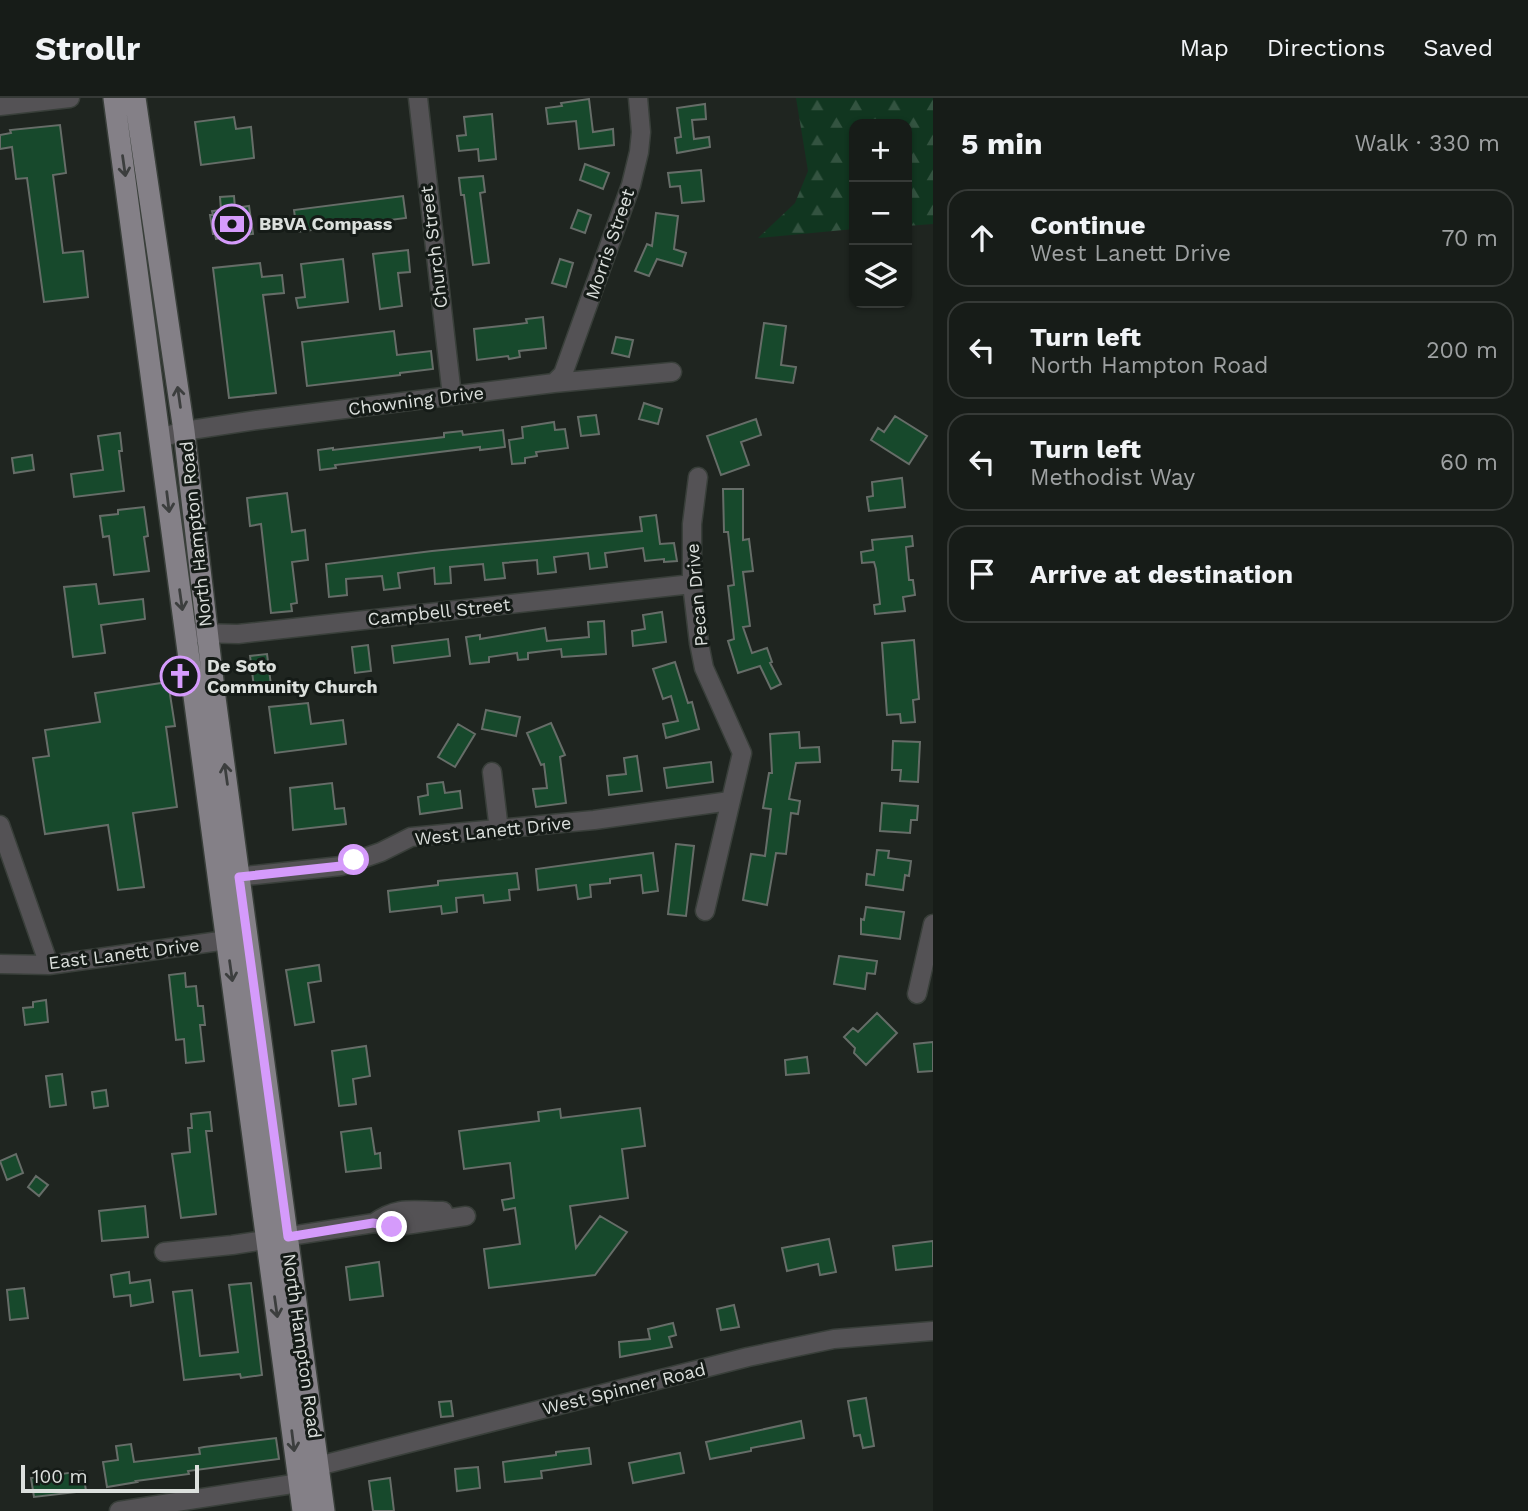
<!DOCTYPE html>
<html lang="en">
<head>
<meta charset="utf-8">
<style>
  :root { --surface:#171c18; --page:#202521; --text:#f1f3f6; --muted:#9ea1a2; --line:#363a37 }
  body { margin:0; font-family:"Work Sans",sans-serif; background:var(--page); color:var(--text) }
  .controls { position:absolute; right:21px; top:21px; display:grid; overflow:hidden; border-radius:14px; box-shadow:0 2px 5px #0004 }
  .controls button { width:63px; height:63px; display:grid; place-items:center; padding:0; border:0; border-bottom:2px solid var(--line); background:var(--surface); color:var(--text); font:35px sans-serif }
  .scale { position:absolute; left:21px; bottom:18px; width:178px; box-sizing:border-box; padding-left:7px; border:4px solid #dce0dd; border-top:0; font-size:19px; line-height:24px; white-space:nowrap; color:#dce0dd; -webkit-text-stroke:5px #151b17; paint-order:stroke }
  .stop { position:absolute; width:21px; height:21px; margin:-16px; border:5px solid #d59bfb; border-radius:50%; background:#fff }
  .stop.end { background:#d59bfb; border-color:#fff; box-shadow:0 2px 7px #0008 }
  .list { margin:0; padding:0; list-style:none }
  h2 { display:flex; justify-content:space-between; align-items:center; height:91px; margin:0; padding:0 28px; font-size:30px }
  h2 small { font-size:23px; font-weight:400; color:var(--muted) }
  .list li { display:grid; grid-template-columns:46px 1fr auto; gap:21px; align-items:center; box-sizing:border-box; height:98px; margin:0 14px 14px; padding:0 14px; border:2px solid var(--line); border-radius:21px }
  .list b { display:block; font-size:26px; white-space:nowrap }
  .list p { margin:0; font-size:23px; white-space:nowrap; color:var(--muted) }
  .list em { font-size:23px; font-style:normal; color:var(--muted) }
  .icon { flex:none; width:38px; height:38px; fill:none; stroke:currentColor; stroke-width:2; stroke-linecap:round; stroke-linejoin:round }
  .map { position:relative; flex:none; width:933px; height:1413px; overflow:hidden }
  header { display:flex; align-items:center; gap:42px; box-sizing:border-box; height:98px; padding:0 35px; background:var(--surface); border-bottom:2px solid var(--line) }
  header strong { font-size:33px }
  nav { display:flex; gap:38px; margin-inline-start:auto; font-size:24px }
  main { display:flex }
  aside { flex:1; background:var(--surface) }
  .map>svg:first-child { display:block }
  .forest { fill:url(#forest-firs) }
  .building { fill:#17492c; stroke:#666d68; stroke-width:2 }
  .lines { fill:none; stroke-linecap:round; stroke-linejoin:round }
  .minor-casing { stroke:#393f3a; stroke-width:21 }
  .major-casing { stroke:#393f3a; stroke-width:24 }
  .minor { stroke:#545255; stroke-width:18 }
  .major { stroke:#848087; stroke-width:21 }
  .oneway { stroke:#3c3e3e }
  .route { stroke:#d59bfb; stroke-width:9 }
  .labels { text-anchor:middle; stroke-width:6; stroke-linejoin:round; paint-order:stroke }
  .poi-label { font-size:18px; font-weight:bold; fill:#dce0dd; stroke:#151b17; text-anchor:start }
  .street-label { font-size:18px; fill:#dce0dd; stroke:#151b17 }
</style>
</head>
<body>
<header>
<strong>Strollr</strong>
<nav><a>Map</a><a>Directions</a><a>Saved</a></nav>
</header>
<main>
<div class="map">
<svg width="933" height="1413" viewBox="0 0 933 1413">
  <defs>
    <pattern id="forest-firs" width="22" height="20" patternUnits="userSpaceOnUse" patternTransform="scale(1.75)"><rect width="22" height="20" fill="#113620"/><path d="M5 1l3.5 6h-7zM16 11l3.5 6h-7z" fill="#335340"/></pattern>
  </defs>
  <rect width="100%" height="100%" fill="#1f2520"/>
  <!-- forest -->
  <path class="forest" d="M796,0H933V126L907,128V26H854V131L758,140L795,105L808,73Z"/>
  <!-- building -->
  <path class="building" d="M589,1L593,34L613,31L614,47L579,51L576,23L548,26L546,10L562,8L561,5Z
    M705,6L706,21L692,22L694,41L709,39L710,49L677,55L675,40L681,39L677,10Z
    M492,16L496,61L479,63L478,51L459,53L457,38L466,37L464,19Z
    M234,19L236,31L251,29L254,60L201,67L195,24Z
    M60,27L66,75L53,77L63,155L83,153L88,199L44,204L27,80L16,81L12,49L0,51V37L11,35L10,32Z
    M585,66L609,75L603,91L580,82Z
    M701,72L704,103L682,105L680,88L670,89L668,75Z
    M483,78L485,94L480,95L489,165L473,167L464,97H461L459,80Z
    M234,98L235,110L249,108L253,136L216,141L215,136H213L210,117H213L212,113L221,112L220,99Z
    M403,98L406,120L297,134L294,112Z
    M578,112L591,117L585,135L571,130Z
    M656,115L678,118L674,151L686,155L682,168L657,161L649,178L635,173L647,146L652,148Z
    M408,152L410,174L398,175L402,208L380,211L373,156Z
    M343,161L348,204L298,210L296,200L305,199L301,166Z
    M560,161L573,165L566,189L552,185Z
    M260,165L262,179L282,177L284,195L263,197L276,295L229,300L213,170Z
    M543,219L546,250L519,253L520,259L509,261L508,258L477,262L474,231L527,225L526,221Z
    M764,225L786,228L781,267L796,269L793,285L756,280Z
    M394,233L397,257L431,253L433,271L400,275V277L307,288L302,244Z
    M616,239L633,242L629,259L612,255Z
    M644,305L662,311L658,326L639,321Z
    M596,317L599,336L581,338L578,319Z
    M895,318L927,338L909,366L871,342L878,330L884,334Z
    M756,321L761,337L741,344L749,367L721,377L707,338Z
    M554,324L555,332L565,331L568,350L536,354L537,358L525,360V365L512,366L509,342L523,340L522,329Z
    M503,332L505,349L480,352V349L335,367L336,370L320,372L318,352L333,350V352L444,339V335L462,333L463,337Z
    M120,335L122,353H119L124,393L74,399L71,376L103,372L98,338Z
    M32,357L34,372L14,375L12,360Z
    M902,380L905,409L869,413L867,399L873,398L872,384Z
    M723,391H743V442L749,441L753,473L743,474L750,528L743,529L752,555L767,550L772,564L770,565L781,586L771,591L760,568L738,575L728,543L734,541L728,488L734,487L728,434H724Z
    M287,395L292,434L305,432L308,462L292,464L297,505L291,506L292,513L271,515L261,426L250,428L247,400Z
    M144,409L148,438L144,439L149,473L114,477L109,438L103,439L100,418L118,416V412Z
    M656,417L660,446L674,445L677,463L664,464V461L645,463L643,450L605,455L607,469L590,471L588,455L554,459L556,474L538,476L537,462L503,465L505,480L485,482L483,466L450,469L451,485L435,486L434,470L398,475L400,490L384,492L382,478L346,481L347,497L329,499L326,466L432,453L642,433L640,419Z
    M912,438L913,448L906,449L909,482H913L915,497L903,499L905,513L875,516L874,507L880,506L876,471L874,464L862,465L861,454L873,452L872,442Z
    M96,486L99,506L143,501L145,521L101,527L105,555L73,559L64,489Z
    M662,514L666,544L633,548L632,533L645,531L643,517Z
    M604,523L606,556L562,559L561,551L528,555V561L518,562L517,555L489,559V564L470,566L466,539L480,537V541L545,530L547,543L589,539L588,524Z
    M448,541L450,558L394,565L392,548Z
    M914,542L919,601L913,602L915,624L901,625L900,616L887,617L882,545Z
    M368,547L371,573L355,575L352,549Z
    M267,556L272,595L255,597L250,558Z
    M675,564L688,605L692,604L699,631L666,640L663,626L678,623L671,598L663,601L653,571Z
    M168,584L175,628L166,629L177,709L133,715L144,789L118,792L108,727L45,736L33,660L49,658L45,632L100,624L95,595Z
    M308,605L311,626L343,622L346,646L275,655L269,609Z
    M486,612L520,619L516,638L482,631Z
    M551,625L565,657L560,659L566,705L536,709L533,691L547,690L544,666L541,667L527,635Z
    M458,626L475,636L455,669L438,659Z
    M799,634L800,650L819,649L820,664L796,665L789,701L800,703L798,716L791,715L786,756L776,755L767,807L743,802L751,756L765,758L771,711L763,710L769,675H772L770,636Z
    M893,643L920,644L918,684L900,683L901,672H892Z
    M637,658L642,693L609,697L607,678L626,676L624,660Z
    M711,664L713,684L667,690L664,670Z
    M443,684L445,695L460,693L462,710L420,716L418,699L428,697L427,686Z
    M332,685L335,711L344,710L346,726L293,732L290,690Z
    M882,705L918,708L917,722H911L910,735L880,733Z
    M676,746L694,748L686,818L668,816Z
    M877,752L889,753L888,760L911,763L909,778L905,777L903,792L866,787L867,776L874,777Z
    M653,755L658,793L643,795L641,777L610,781V785L590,787L591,799L578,801L576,787L538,792L536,771Z
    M517,775L519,791L509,792L510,802L484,805L483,797L456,800L457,814L442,816L441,808L390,814L388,793L438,787V783Z
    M866,809L904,814L900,841L861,836V821L864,822Z
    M839,858L877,863L875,876L867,875L865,891L834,886Z
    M319,867L321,883L308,885L314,924L295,927L286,872Z
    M185,875L186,889L196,888L198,908H203L205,927H200L204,963L186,965L184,941L176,942L169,877Z
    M46,902L48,924L25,927L23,910L33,909V904Z
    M877,915L897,935L866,967L854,955L855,950L844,939L853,930L858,934Z
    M933,944V973L918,974L914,946Z
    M366,948L370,978L353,981L356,1006L339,1008L332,953Z
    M807,959L809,975L786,977L785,962Z
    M62,976L66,1007L50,1009L46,978Z
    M106,992L108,1008L94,1010L92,994Z
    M640,1010L645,1048L622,1051L628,1100L570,1108L576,1150L600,1118L627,1134L595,1177L489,1190L484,1151L520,1146L515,1110L504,1112L502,1102L514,1100L510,1065L464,1071L459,1033L539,1023L538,1014L560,1011L561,1020Z
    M210,1014L212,1033H206L216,1116L181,1120L172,1056L190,1054L188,1030H192L191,1016Z
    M371,1030L375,1056L380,1055L381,1070L346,1074L341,1034Z
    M16,1056L23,1075L7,1082L0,1063Z
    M36,1078L48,1087L39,1098L28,1089Z
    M145,1108L148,1139L102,1143L99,1113Z
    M829,1141L836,1174L820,1177L818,1166L787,1173L782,1150Z
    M933,1143V1168L896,1172L893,1148Z
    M379,1164L383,1198L350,1202L346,1169Z
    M129,1174L130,1185L150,1182L153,1204L131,1208L130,1197L114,1199L111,1177Z
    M251,1185L262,1277L241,1280L240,1276L184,1282L173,1194L192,1192L200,1258L238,1254L229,1187Z
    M24,1190L28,1220L10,1222L7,1192Z
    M734,1207L739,1229L721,1232L717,1211Z
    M673,1225L676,1237L669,1239L672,1249L620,1259L619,1244L650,1241L648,1231Z
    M866,1300L874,1348L863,1350L860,1337L854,1338L848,1303Z
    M451,1303L453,1318L441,1319L439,1304Z
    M801,1323L804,1340L751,1350V1353L710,1361L706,1344Z
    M276,1340L279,1361L188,1373L189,1376L136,1383L137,1384L107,1389L103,1364L118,1362L116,1348L131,1346L134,1364L200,1356L199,1350L204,1349Z
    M589,1350L591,1366L541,1373L542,1380L505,1384L503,1364L556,1357V1354Z
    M680,1355L684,1375L633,1385L629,1365Z
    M478,1369L480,1390L457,1393L455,1371Z
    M83,1373L86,1393L34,1399L31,1380Z
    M390,1380L394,1413H373L369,1383Z"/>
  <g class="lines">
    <defs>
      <path id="minor" d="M418,0L452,298
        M0,8L70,0
        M554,285L563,276L631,87L639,54L641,34L638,0
        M160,340L184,333L257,322L554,285L672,274
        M698,379L692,426V486L699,545L704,570L742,655L705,813
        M196,535L238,536L692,486
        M492,674L499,732
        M0,727L49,867
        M226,780L341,768L381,754L411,739L594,722L730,703
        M0,866L49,867L227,842H237
        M917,896L933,826
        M374,1125C399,1107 414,1113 443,1113
        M164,1154L232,1147L374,1125L392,1129L466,1118
        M119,1413L299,1385L318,1368L748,1259L834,1241L933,1233"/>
      <path id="major" d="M114,0L303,1413
        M135,0L184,333L214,592L324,1413"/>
    </defs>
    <!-- minor casing -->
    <use href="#minor" class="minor-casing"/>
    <!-- major casing -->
    <use href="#major" class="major-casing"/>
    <!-- minor -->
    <use href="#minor" class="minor"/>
    <!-- major -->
    <use href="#major" class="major"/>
  </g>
  <!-- one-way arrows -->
  <defs><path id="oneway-shaft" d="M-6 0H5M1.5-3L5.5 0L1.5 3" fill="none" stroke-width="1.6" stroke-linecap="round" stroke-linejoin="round" transform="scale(1.75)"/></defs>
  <g class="oneway">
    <use href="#oneway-shaft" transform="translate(124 68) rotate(82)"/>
    <use href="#oneway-shaft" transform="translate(179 299) rotate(-98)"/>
    <use href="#oneway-shaft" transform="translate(168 404) rotate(83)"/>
    <use href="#oneway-shaft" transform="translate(181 502) rotate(82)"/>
    <use href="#oneway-shaft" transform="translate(226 676) rotate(-98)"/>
    <use href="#oneway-shaft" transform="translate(231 873) rotate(82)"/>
    <use href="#oneway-shaft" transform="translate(276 1209) rotate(82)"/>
    <use href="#oneway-shaft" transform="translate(293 1343) rotate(83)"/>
  </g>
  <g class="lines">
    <!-- route -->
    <path class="route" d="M354,762L341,768L239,779L288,1139L373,1125L392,1129"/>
  </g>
  <!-- icons -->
  <defs>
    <symbol id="bank-ring" viewBox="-11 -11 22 22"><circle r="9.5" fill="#151b17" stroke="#d59bfb" stroke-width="1.5"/><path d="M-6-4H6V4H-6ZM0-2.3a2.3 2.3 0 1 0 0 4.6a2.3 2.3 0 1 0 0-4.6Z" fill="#d59bfb"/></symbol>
    <symbol id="church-ring" viewBox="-11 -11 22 22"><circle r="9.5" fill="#151b17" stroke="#d59bfb" stroke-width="1.5"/><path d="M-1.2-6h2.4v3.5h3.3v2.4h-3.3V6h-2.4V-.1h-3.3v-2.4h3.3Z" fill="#d59bfb"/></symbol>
  </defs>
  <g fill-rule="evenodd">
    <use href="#bank-ring" x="210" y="104" width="44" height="44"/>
    <use href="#church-ring" x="158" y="556" width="44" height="44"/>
  </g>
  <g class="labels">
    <!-- poi labels -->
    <g class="poi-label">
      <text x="259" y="132">BBVA Compass</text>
      <text x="207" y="574">De Soto<tspan x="207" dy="21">Community Church</tspan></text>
    </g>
    <!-- street labels -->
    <g class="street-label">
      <text transform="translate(610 146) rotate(-71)" y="6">Morris Street</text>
      <text transform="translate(434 149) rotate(-97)" y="6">Church Street</text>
      <text transform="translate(416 303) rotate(-7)" y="6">Chowning Drive</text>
      <text transform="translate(196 436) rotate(-96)" y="6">North Hampton Road</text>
      <text transform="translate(697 497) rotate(-95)" y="6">Pecan Drive</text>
      <text transform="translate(439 514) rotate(-6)" y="6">Campbell Street</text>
      <text transform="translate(493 733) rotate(-6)" y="6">West Lanett Drive</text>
      <text transform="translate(124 856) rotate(-7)" y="6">East Lanett Drive</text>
      <text transform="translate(302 1248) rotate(82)" y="6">North Hampton Road</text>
      <text transform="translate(624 1291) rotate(-14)" y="6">West Spinner Road</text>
    </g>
  </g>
</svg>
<div class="controls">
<button>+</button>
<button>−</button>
<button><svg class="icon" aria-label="layers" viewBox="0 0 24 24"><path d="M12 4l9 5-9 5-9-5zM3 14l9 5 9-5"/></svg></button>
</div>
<div class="scale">100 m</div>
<div class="stop" style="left:354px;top:762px"></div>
<div class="stop end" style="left:392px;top:1129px"></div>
</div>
<aside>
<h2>5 min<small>Walk · 330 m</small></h2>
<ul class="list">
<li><svg class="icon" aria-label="ahead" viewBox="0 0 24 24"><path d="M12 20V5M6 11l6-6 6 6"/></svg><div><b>Continue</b><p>West Lanett Drive</p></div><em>70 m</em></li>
<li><svg class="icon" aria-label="left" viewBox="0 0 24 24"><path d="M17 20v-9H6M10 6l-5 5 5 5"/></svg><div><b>Turn left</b><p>North Hampton Road</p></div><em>200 m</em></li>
<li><svg class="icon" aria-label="left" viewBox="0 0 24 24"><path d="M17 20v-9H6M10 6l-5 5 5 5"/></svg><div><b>Turn left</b><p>Methodist Way</p></div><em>60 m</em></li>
<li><svg class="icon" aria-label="arrive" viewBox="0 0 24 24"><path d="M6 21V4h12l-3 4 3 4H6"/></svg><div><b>Arrive at destination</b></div></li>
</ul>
</aside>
</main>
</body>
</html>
